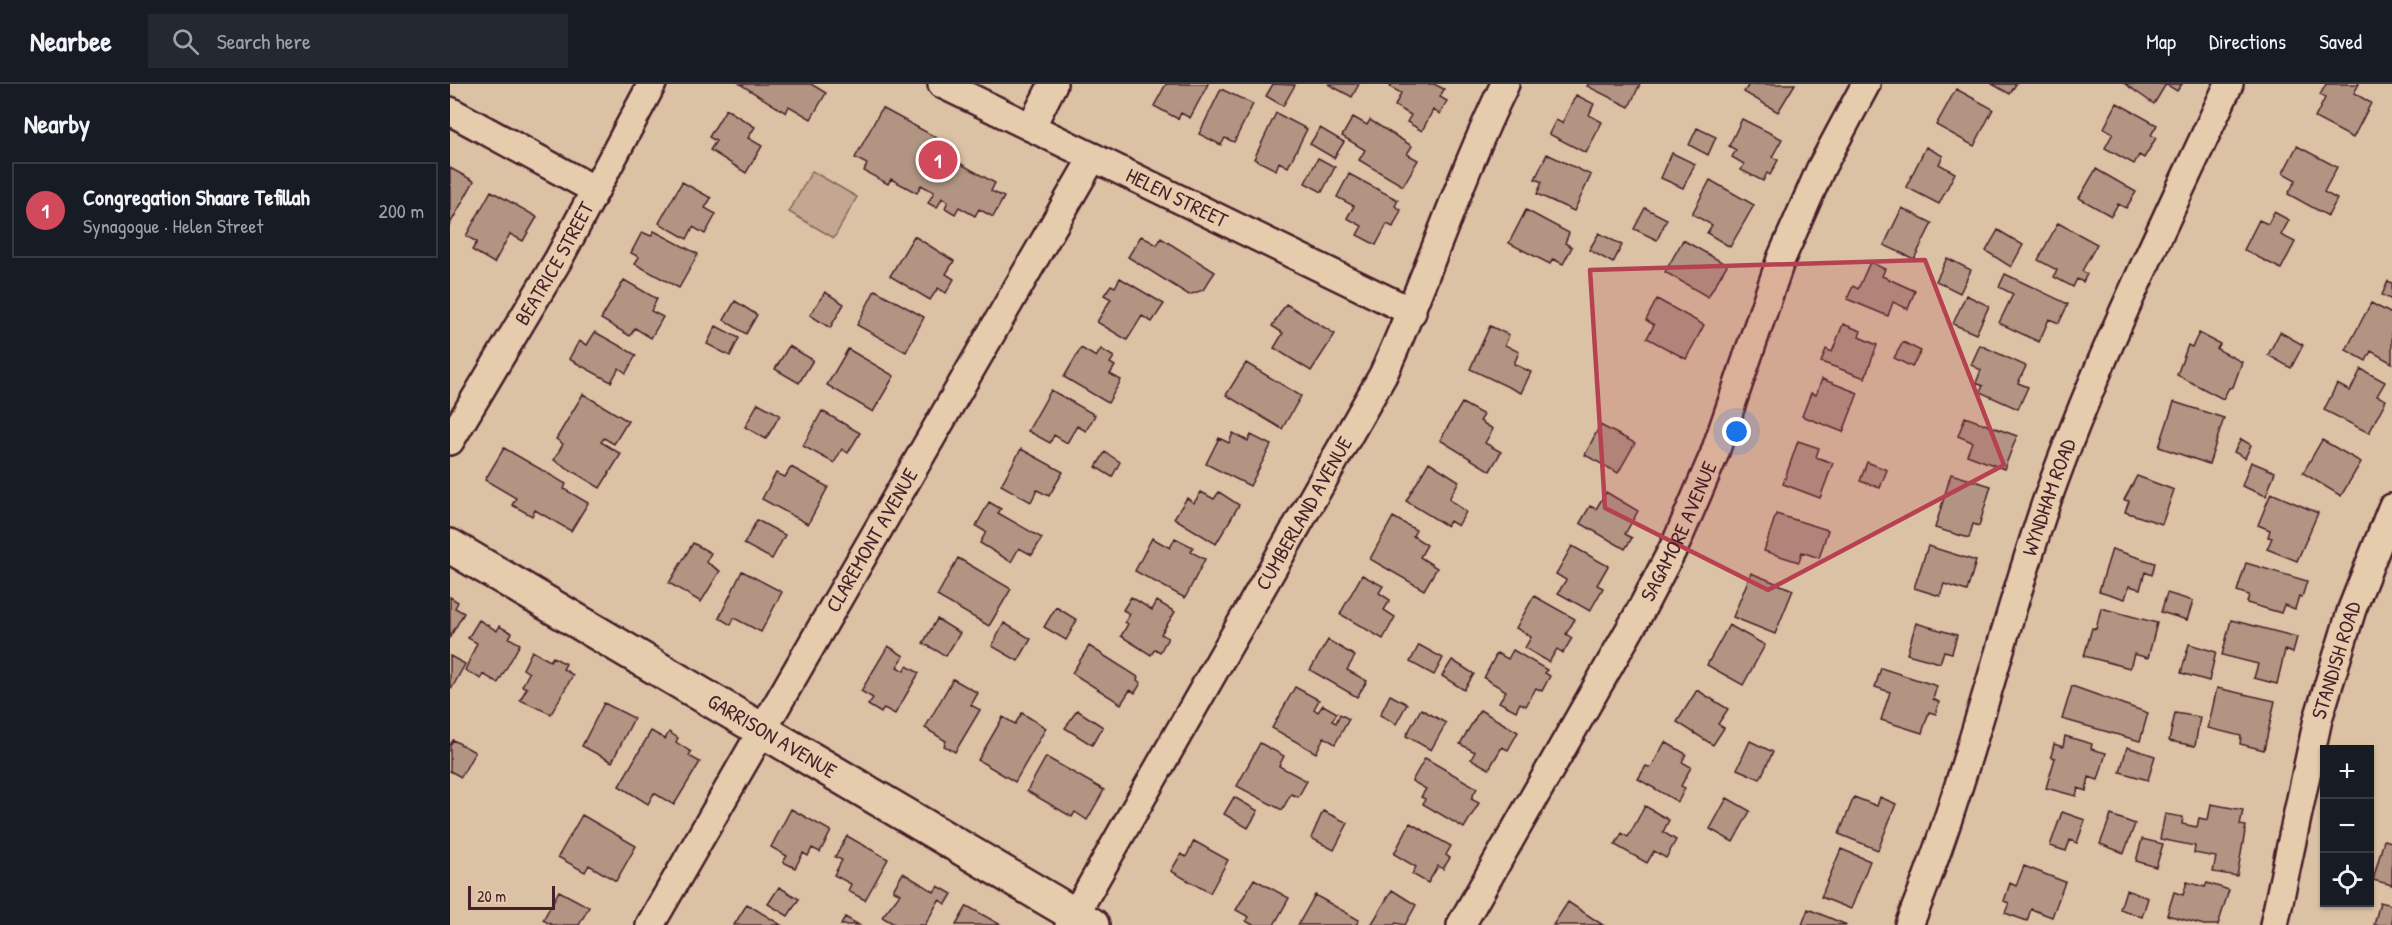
<!DOCTYPE html>
<html lang="en">
<head>
<meta charset="utf-8">
<style>
  :root { --surface:#171b24; --page:#242831; --text:#f1f3f6; --muted:#9ea1a6; --line:#363941; --accent:#d1495b }
  body { margin:0; font-family:"Patrick Hand",sans-serif; background:var(--page); color:var(--text) }
  .controls { position:absolute; right:18px; bottom:18px; display:grid; overflow:hidden; border-radius:0px; box-shadow:0 2px 4px #0004 }
  .controls button { width:54px; height:54px; display:grid; place-items:center; padding:0; border:0; border-bottom:2px solid var(--line); background:var(--surface); color:var(--text); font:30px sans-serif }
  .scale { position:absolute; left:18px; bottom:15px; width:87px; box-sizing:border-box; padding-left:6px; border:3px solid #4a1f2b; border-top:0; font-size:16px; line-height:21px; white-space:nowrap; color:#4a1f2b; -webkit-text-stroke:4px #e4ccac; paint-order:stroke }
  .you { position:absolute; left:1287px; top:348px; width:21px; height:21px; margin:-15px; border:4px solid #fff; border-radius:50%; background:#1a73e8; box-shadow:0 0 0 9px #1a73e833 }
  .badge { display:grid; place-items:center; width:39px; height:39px; border-radius:50%; background:var(--accent); color:#fff; font-size:20px; font-weight:700 }
  .pin { position:absolute; translate:-50% -50%; border:3px solid #fff; box-shadow:0 2px 6px #0006 }
  .list { margin:0; padding:0; list-style:none }
  h2 { display:flex; justify-content:space-between; align-items:center; height:78px; margin:0; padding:0 24px; font-size:26px }
  h2 small { font-size:20px; font-weight:400; color:var(--muted) }
  .list li { display:grid; grid-template-columns:39px 1fr auto; gap:18px; align-items:center; box-sizing:border-box; height:96px; margin:0 12px 12px; padding:0 12px; border:2px solid var(--line); border-radius:0px }
  .list b { display:block; font-size:22px; white-space:nowrap }
  .list p { margin:0; font-size:20px; white-space:nowrap; color:var(--muted) }
  .list em { font-size:20px; font-style:normal; color:var(--muted) }
  .icon { flex:none; width:33px; height:33px; fill:none; stroke:currentColor; stroke-width:2; stroke-linecap:round; stroke-linejoin:round }
  .map { position:relative; flex:none; width:1942px; height:841px; overflow:hidden }
  header { display:flex; align-items:center; gap:36px; box-sizing:border-box; height:84px; padding:0 30px; background:var(--surface); border-bottom:2px solid var(--line) }
  header strong { font-size:28px }
  nav { display:flex; gap:33px; margin-inline-start:auto; font-size:21px }
  .search { width:420px; height:54px; background:var(--page); display:flex; align-items:center; gap:15px; box-sizing:border-box; padding:0 21px; border-radius:0px; color:var(--muted); font-size:22px }
  main { display:flex }
  aside { flex:1; background:var(--surface) }
  .map>svg:first-child { display:block }
  .green { fill:#c3a790; stroke:#86635e; stroke-width:1.5 }
  .building { fill:#b29482; stroke:#4a1f2b; stroke-width:1.5 }
  .lines { fill:none; stroke-linecap:round; stroke-linejoin:round }
  .street-casing { stroke:#4a1f2b; stroke-width:32 }
  .secondary-casing { stroke:#4a1f2b; stroke-width:38 }
  .street { stroke:#e4ccac; stroke-width:27 }
  .secondary { stroke:#e4ccac; stroke-width:33 }
  .marked { fill:#b64151; fill-opacity:0.2; stroke:#b64151; stroke-width:4.5; stroke-linejoin:round }
  .labels { text-anchor:middle; stroke-width:4.5; stroke-linejoin:round; paint-order:stroke }
  .street-label { font-size:21px; fill:#4a1f2b; stroke:#e4ccac }
</style>
</head>
<body>
<header>
<strong>Nearbee</strong>
<div class="search"><svg class="icon" aria-label="search" viewBox="0 0 24 24"><circle cx="10" cy="10" r="6"/><path d="M15 15l6 6"/></svg>Search here</div>
<nav><a>Map</a><a>Directions</a><a>Saved</a></nav>
</header>
<main>
<aside>
<h2>Nearby<small></small></h2>
<ul class="list">
<li><span class="badge">1</span><div><b>Congregation Shaare Tefillah</b><p>Synagogue · Helen Street</p></div><em>200 m</em></li>
</ul>
</aside>
<div class="map">
<svg width="1942" height="841" viewBox="0 0 1942 841">
  <rect width="100%" height="100%" fill="#dbc2a4"/>
  <filter id="ink" filterUnits="userSpaceOnUse"><feTurbulence type="fractalNoise" baseFrequency=".0167" numOctaves="2"/><feDisplacementMap in="SourceGraphic" scale="12" xChannelSelector="R" yChannelSelector="G"/><feConvolveMatrix kernelMatrix="1 2 1 2 8 2 1 2 1" color-interpolation-filters="sRGB"/></filter>
  <g filter="url(#ink)">
    <!-- green -->
    <path class="green" d="M362,87L407,113L384,154L339,128Z"/>
    <!-- building -->
    <path class="building" d="M290,0H361L376,9L361,35L339,22L336,29Z
      M716,0H758L740,34L731,29L728,35L704,22Z
      M823,0L845,1L833,22L816,12Z
      M878,0H909L902,13Z
      M942,0H984L994,5L990,13L997,17L990,30L983,26L972,47L957,38L961,31L945,22L951,9L940,3Z
      M1138,0H1190L1179,23L1137,2Z
      M1299,0H1345L1328,28L1294,8Z
      M1542,0H1566L1560,10Z
      M1675,0H1732L1727,7L1716,0L1704,20Z
      M1876,0H1909L1904,9L1921,19L1903,54L1865,34L1875,14L1870,11Z
      M771,5L803,20L784,58L775,54L771,61L749,50Z
      M1506,5L1543,25L1524,62L1486,41Z
      M1126,11L1144,20L1139,31L1152,38L1136,69L1099,50L1106,36L1112,39Z
      M1667,19L1707,41L1701,51L1706,54L1694,74L1689,71L1684,80L1655,64L1663,49L1654,44Z
      M432,24L500,61L495,71L545,99L541,107L554,113L543,133L529,125L525,132L509,123L505,130L495,124L498,117L492,114L487,124L478,119L484,108L471,101L467,109L441,95L438,100L414,87L417,80L405,74Z
      M276,25L305,43L298,54L312,62L296,89L260,66L266,57L259,53Z
      M826,29L857,45L838,83L829,78L826,86L804,75Z
      M903,33L917,41L920,36L962,62L957,70L968,76L953,102L909,76L915,66L892,52Z
      M1292,35L1332,55L1322,73L1328,76L1320,91L1317,89L1313,97L1291,86L1294,80L1282,73L1286,66L1279,62Z
      M870,44L894,58L884,74L860,60Z
      M1247,44L1266,53L1258,71L1239,61Z
      M1847,62L1887,83L1874,108L1887,115L1878,132L1838,110L1846,96L1833,89Z
      M1476,63L1493,72L1489,80L1505,89L1489,120L1456,103Z
      M1222,69L1245,80L1233,104L1211,94Z
      M1097,70L1141,91L1124,127L1087,110L1092,98L1085,95Z
      M868,74L885,83L872,108L855,99Z
      M0,84L24,97L0,140Z
      M1646,85L1686,108L1676,124L1668,120L1661,132L1629,114Z
      M899,90L948,116L945,122L951,126L943,143L937,140L926,161L907,151L912,142L897,134L904,122L887,113Z
      M1260,96L1304,121L1280,163L1257,149L1262,141L1242,130Z
      M232,98L261,114L255,124L266,130L255,150L243,143L237,155L209,139Z
      M41,107L87,133L73,157L60,150L44,179L22,166L27,158L16,152Z
      M1195,124L1217,135L1207,156L1184,145Z
      M1452,124L1482,139L1464,175L1434,161Z
      M1076,126L1119,149L1115,159L1122,163L1113,180L1103,175L1100,180L1059,159Z
      M1824,128L1839,136L1831,151L1845,158L1831,185L1794,166L1809,136L1818,140Z
      M1608,139L1647,160L1632,187L1637,190L1633,198L1627,195L1623,203L1604,193L1607,186L1588,176Z
      M1548,146L1573,161L1561,183L1536,167Z
      M204,147L248,170L229,204L185,180L189,173L181,169L192,148L201,152Z
      M1149,149L1172,161L1163,179L1139,166Z
      M464,152L504,177L496,190L504,195L496,209L488,204L480,216L440,192Z
      M691,152L707,161L711,154L765,188L753,206L739,211L678,173Z
      M1233,156L1277,181L1258,213L1215,188Z
      M1497,174L1521,186L1510,209L1486,197Z
      M1420,178L1435,185L1432,192L1465,207L1458,225L1443,218L1438,232L1397,215L1403,202L1408,205Z
      M1555,190L1618,220L1609,239L1599,235L1589,258L1549,239L1563,210L1549,203Z
      M670,194L714,220L702,238L692,232L677,256L647,238L661,215L654,211L661,201L665,203Z
      M174,196L207,215L201,227L213,233L201,254L185,244L180,252L151,235Z
      M1938,197L1942,199V216L1932,211Z
      M425,206L474,233L456,268L407,241Z
      M375,208L394,220L380,244L360,231Z
      M1516,211L1539,222L1526,250L1503,240Z
      M1207,215L1254,241L1236,275L1197,254L1204,241L1196,236Z
      M285,217L307,231L296,250L274,236Z
      M1921,219L1942,230V279L1921,267L1916,277L1896,266Z
      M836,220L885,250L861,287L824,264L833,249L822,242Z
      M1393,240L1411,247L1409,253L1427,261L1415,294L1371,278L1376,265L1382,268Z
      M266,242L289,254L280,272L257,260Z
      M1040,242L1059,251L1055,261L1069,268L1064,280L1081,288L1071,309L1020,285Z
      M145,248L186,271L176,289L169,284L161,298L119,275L129,257L137,261Z
      M1830,248L1853,261L1841,284L1818,271Z
      M1749,249L1770,260L1767,265L1792,278L1783,303L1779,304L1773,315L1727,291L1738,261L1742,263Z
      M1453,258L1471,267L1462,283L1444,274Z
      M1530,261L1576,282L1568,299L1578,303L1568,325L1530,308L1533,302L1526,299L1531,286L1521,281Z
      M339,262L363,276L349,299L325,285Z
      M631,264L646,273L651,265L664,273L660,279L665,282L660,290L671,296L658,319L614,293Z
      M398,265L444,292L423,328L377,301Z
      M796,279L851,312L832,345L776,311Z
      M1911,285L1935,298L1927,312L1936,316L1919,349L1874,326L1887,300L1900,307Z
      M1372,295L1408,309L1393,348L1352,332L1361,309L1366,311Z
      M601,306L645,331L636,347L627,342L617,359L604,351L600,359L578,347Z
      M133,310L178,337L164,360L154,354L151,358L171,370L150,404L104,376L113,360L106,355Z
      M1724,318L1774,334L1759,380L1709,363Z
      M308,319L330,331L316,355L295,343Z
      M1012,319L1034,331L1030,337L1043,345L1035,359L1051,368L1040,387L990,356Z
      M372,327L410,349L398,369L392,365L384,379L353,362Z
      M1515,333L1567,352L1554,385L1517,371L1522,358L1508,352Z
      M1150,341L1185,359L1168,389L1135,371Z
      M783,349L798,357L801,351L821,361L800,402L756,380L769,354L779,359Z
      M1791,355L1801,361L1795,374L1784,368Z
      M1872,356L1911,378L1891,412L1853,389Z
      M1348,357L1369,364L1366,373L1383,379L1370,414L1333,400Z
      M54,364L116,400L114,405L138,419L121,447L85,426L82,432L62,421L66,414L35,396Z
      M571,365L613,388L599,412L587,406L581,418L551,401Z
      M655,368L670,378L662,393L646,383Z
      M979,378L1009,397L999,415L1016,428L1008,442L1000,437L997,442L956,417Z
      M1417,378L1437,386L1430,404L1410,397Z
      M1801,378L1825,388L1816,412L1792,402Z
      M341,383L378,403L358,440L312,415L326,389L335,393Z
      M1501,390L1541,402L1529,442L1523,440L1519,454L1485,444Z
      M1687,392L1724,406L1712,440L1675,428L1679,417L1674,416Z
      M751,408L764,415L769,408L789,421L766,460L724,434L737,414L744,419Z
      M1156,408L1188,427L1175,450L1182,454L1175,465L1130,439L1140,422L1146,425Z
      M1821,409L1868,429L1847,477L1817,465L1822,454L1818,453L1820,446L1808,441Z
      M539,418L551,425L548,429L592,454L582,471L569,464L561,478L530,459L536,448L526,442Z
      M1326,430L1378,446L1369,474L1352,468L1349,478L1314,467Z
      M943,433L966,446L963,452L977,461L970,473L987,484L974,506L920,475Z
      M307,436L335,451L322,475L294,460Z
      M702,454L720,464L725,454L743,463L741,468L755,475L735,514L685,487Z
      M243,459L261,469L256,478L270,487L251,518L219,499Z
      M1122,462L1158,482L1147,501L1153,504L1140,527L1108,509L1116,496L1106,490Z
      M1478,462L1526,477L1517,507L1494,500L1490,512L1464,504Z
      M1662,465L1705,479L1702,491L1695,488L1690,505L1679,502L1675,515L1649,507Z
      M508,474L561,505L539,542L487,512Z
      M1796,479L1857,497L1852,513L1849,512L1845,525L1834,521L1831,529L1797,519L1799,511L1787,507Z
      M292,487L332,508L311,548L284,534L281,541L269,534Z
      M1301,489L1343,506L1325,550L1283,533Z
      M912,491L933,502L929,509L940,516L934,526L945,533L933,555L890,530Z
      M1717,509L1743,517L1737,536L1711,528Z
      M1084,512L1125,535L1116,550L1122,554L1113,569L1107,565L1099,578L1075,564L1081,553L1066,544Z
      M0,513L8,518L5,524L14,529L0,553Z
      M681,513L702,526L707,517L725,528L711,550L718,554L710,568L705,565L701,571L671,552L678,540L675,538L680,530L673,526Z
      M606,523L627,536L616,556L594,543Z
      M1651,524L1707,539L1698,574L1684,570L1680,584L1634,572L1642,544L1646,545Z
      M487,535L510,549L496,572L473,559Z
      M29,536L47,547L49,542L62,549L59,554L70,560L48,599L33,590L31,595L15,586L27,559L18,554Z
      M1781,536L1847,553L1843,569L1835,566L1827,600L1804,594L1808,580L1772,571Z
      M554,539L581,555L568,577L542,562Z
      M1466,539L1507,551L1502,569L1494,567L1490,579L1457,570Z
      M1279,541L1315,561L1293,601L1257,581Z
      M878,556L905,572L897,586L917,597L907,613L860,586Z
      M1739,560L1766,568L1759,597L1731,589Z
      M969,561L993,574L984,591L960,578Z
      M438,562L454,572L447,583L454,587L457,582L469,589L445,630L434,624L431,629L418,621L423,614L411,607Z
      M639,562L688,593L687,596L691,599L685,609L680,606L671,620L622,589Z
      M1063,566L1097,586L1095,589L1100,592L1092,607L1086,604L1076,622L1070,619L1066,627L1049,618L1056,607L1034,594L1047,569L1058,575Z
      M82,567L100,577L103,573L116,580L113,585L123,591L101,630L70,616L77,604L72,602L79,589L73,585Z
      M0,572L15,580L2,604L0,602Z
      M1002,576L1024,590L1014,606L992,592Z
      M1431,584L1487,602L1483,615L1489,618L1486,630L1479,628L1472,649L1431,636L1440,608L1425,603Z
      M503,595L528,609L521,621L530,626L505,668L494,662L496,657L475,644Z
      M1622,602L1698,629L1690,657L1612,635Z
      M845,603L869,616L864,625L868,628L873,621L887,629L882,637L886,639L890,630L899,635L885,660L874,653L866,669L822,644Z
      M1767,604L1825,617L1814,666L1790,660L1791,652L1758,644Z
      M1247,606L1278,625L1268,640L1274,644L1263,661L1227,638Z
      M940,611L957,620L946,640L930,631Z
      M154,619L184,634L162,678L132,662Z
      M971,625L996,639L981,666L956,652Z
      M627,626L653,643L642,661L615,644Z
      M1030,626L1068,648L1058,666L1052,663L1039,685L1021,675L1025,668L1010,660Z
      M572,629L596,644L565,698L528,676L553,633L565,640Z
      M1725,629L1750,633L1745,662L1719,657Z
      M201,647L215,655L219,648L228,654L226,658L241,668L239,672L250,678L224,721L204,709L198,720L169,702Z
      M1615,652L1642,660L1641,665L1656,669L1648,696L1639,693L1636,707L1628,704L1626,712L1596,704L1605,674L1601,673L1604,660L1613,663Z
      M3,656L25,668L11,693L0,687V661Z
      M1300,657L1323,668L1310,695L1287,685Z
      M1215,658L1236,670L1232,678L1241,683L1231,702L1235,704L1228,718L1188,695L1196,682L1201,684Z
      M810,659L834,672L829,682L857,697L848,713L841,710L832,726L787,702Z
      M1677,663L1705,672L1698,696L1670,688Z
      M596,673L654,706L637,736L625,728L622,733L577,707Z
      M975,674L1027,704L1021,715L1029,719L1014,744L973,720L975,715L971,713L976,705L962,697Z
      M784,713L808,727L798,744L774,730Z
      M1404,713L1427,722L1430,713L1446,720L1428,766L1389,750Z
      M1277,714L1300,727L1283,758L1260,745Z
      M1761,720L1793,726L1790,741L1796,742L1787,792L1763,788L1766,773L1744,769L1745,762L1710,755L1715,730L1733,733L1732,740L1747,743L1749,734L1758,736Z
      M1195,722L1219,736L1213,748L1226,756L1216,774L1204,767L1197,779L1165,761L1172,749L1178,753Z
      M341,725L381,747L370,768L362,764L358,772L353,769L345,784L333,778L337,772L321,763Z
      M873,727L898,739L884,766L861,754Z
      M1612,728L1635,736L1627,759L1620,756L1616,767L1600,762Z
      M132,731L186,762L166,797L139,781L135,788L108,773Z
      M1661,731L1685,740L1674,769L1650,760Z
      M960,739L1001,762L996,771L1000,774L993,785L988,782L978,799L962,790L966,783L944,770Z
      M397,752L438,775L415,816L398,807L401,800L384,791L392,776L385,773Z
      M1692,755L1713,760L1706,783L1686,777Z
      M1934,756L1942,758V801L1923,796Z
      M744,757L778,776L760,809L721,787L731,770L736,773Z
      M1391,765L1420,777L1401,825L1371,813Z
      M1574,782L1615,798L1602,833L1581,825L1577,837L1555,829L1559,819L1554,817L1560,799L1566,802Z
      M453,789L484,808L488,802L502,810L496,820L489,816L475,841H446L432,833L450,810L443,806Z
      M804,795L839,814L824,841H803L796,837L799,833L786,826Z
      M1737,798L1755,803L1757,799L1779,806L1768,841H1754L1717,831L1724,808L1733,811Z
      M329,803L349,815L338,832L318,820Z
      M942,806L966,821L955,841L946,839L944,841H921Z
      M1676,806L1698,814L1692,833L1670,825Z
      M109,807L139,823L129,841H102L93,836Z
      M865,811L909,836L906,841H848Z
      M1118,818L1153,841H1103Z
      M1930,818L1942,821V841H1924Z
      M297,820L331,841H284Z
      M517,822L551,841H506Z
      M1358,825L1397,841H1352Z
      M395,833L409,841H391Z"/>
    <g class="lines">
      <defs>
        <g id="street">
          <path id="s1" d="M492,0L962,228"/>
          <path d="M0,27L145,106"/>
          <path d="M581,43L603,0"/>
          <path id="s2" d="M0,357L108,176L202,0"/>
          <path id="s3" d="M200,841L643,73"/>
          <path id="s4" d="M619,841L933,291C977,195 1009,94 1055,0"/>
          <path id="s5" d="M1011,841L1191,526L1227,457L1264,371L1331,175L1371,84L1416,0"/>
          <path id="s6" d="M1459,841C1515,704 1548,559 1596,419C1647,275 1715,139 1779,0"/>
          <path id="s7" d="M1824,841L1868,635L1902,525L1942,424"/>
        </g>
        <g id="secondary">
          <path id="s8" d="M0,462L642,841"/>
        </g>
      </defs>
      <!-- street casing -->
      <use href="#street" class="street-casing"/>
      <!-- secondary casing -->
      <use href="#secondary" class="secondary-casing"/>
      <!-- street -->
      <use href="#street" class="street"/>
      <!-- secondary -->
      <use href="#secondary" class="secondary"/>
    </g>
  </g>
  <!-- marked area -->
  <path class="marked" d="M1475,176L1554,381L1318,506L1155,424L1140,186Z"/>
  <g class="labels">
    <!-- street labels -->
    <g class="street-label">
      <text dy="7" stroke="none"><textPath href="#s1" startOffset="261">HELEN STREET</textPath></text>
      <text dy="7" stroke="none"><textPath href="#s2" startOffset="206">BEATRICE STREET</textPath></text>
      <text dy="7" stroke="none"><textPath href="#s6" startOffset="450">WYNDHAM ROAD</textPath></text>
      <text dy="7" stroke="none"><textPath href="#s4" startOffset="474">CUMBERLAND AVENUE</textPath></text>
      <text dy="7" stroke="none"><textPath href="#s5" startOffset="450">SAGAMORE AVENUE</textPath></text>
      <text dy="7" stroke="none"><textPath href="#s3" startOffset="444">CLAREMONT AVENUE</textPath></text>
      <text dy="7" stroke="none"><textPath href="#s7" startOffset="272">STANDISH ROAD</textPath></text>
      <text dy="7" stroke="none"><textPath href="#s8" startOffset="374">GARRISON AVENUE</textPath></text>
    </g>
  </g>
</svg>
<div class="controls">
<button>+</button>
<button>−</button>
<button><svg class="icon" aria-label="locate" viewBox="0 0 24 24"><circle cx="12" cy="12" r="6"/><path d="M12 2v4M12 18v4M2 12h4M18 12h4"/></svg></button>
</div>
<div class="scale">20 m</div>
<div class="you"></div>
<div class="pin badge" style="left:488px;top:76px">1</div>
</div>
</main>
</body>
</html>
